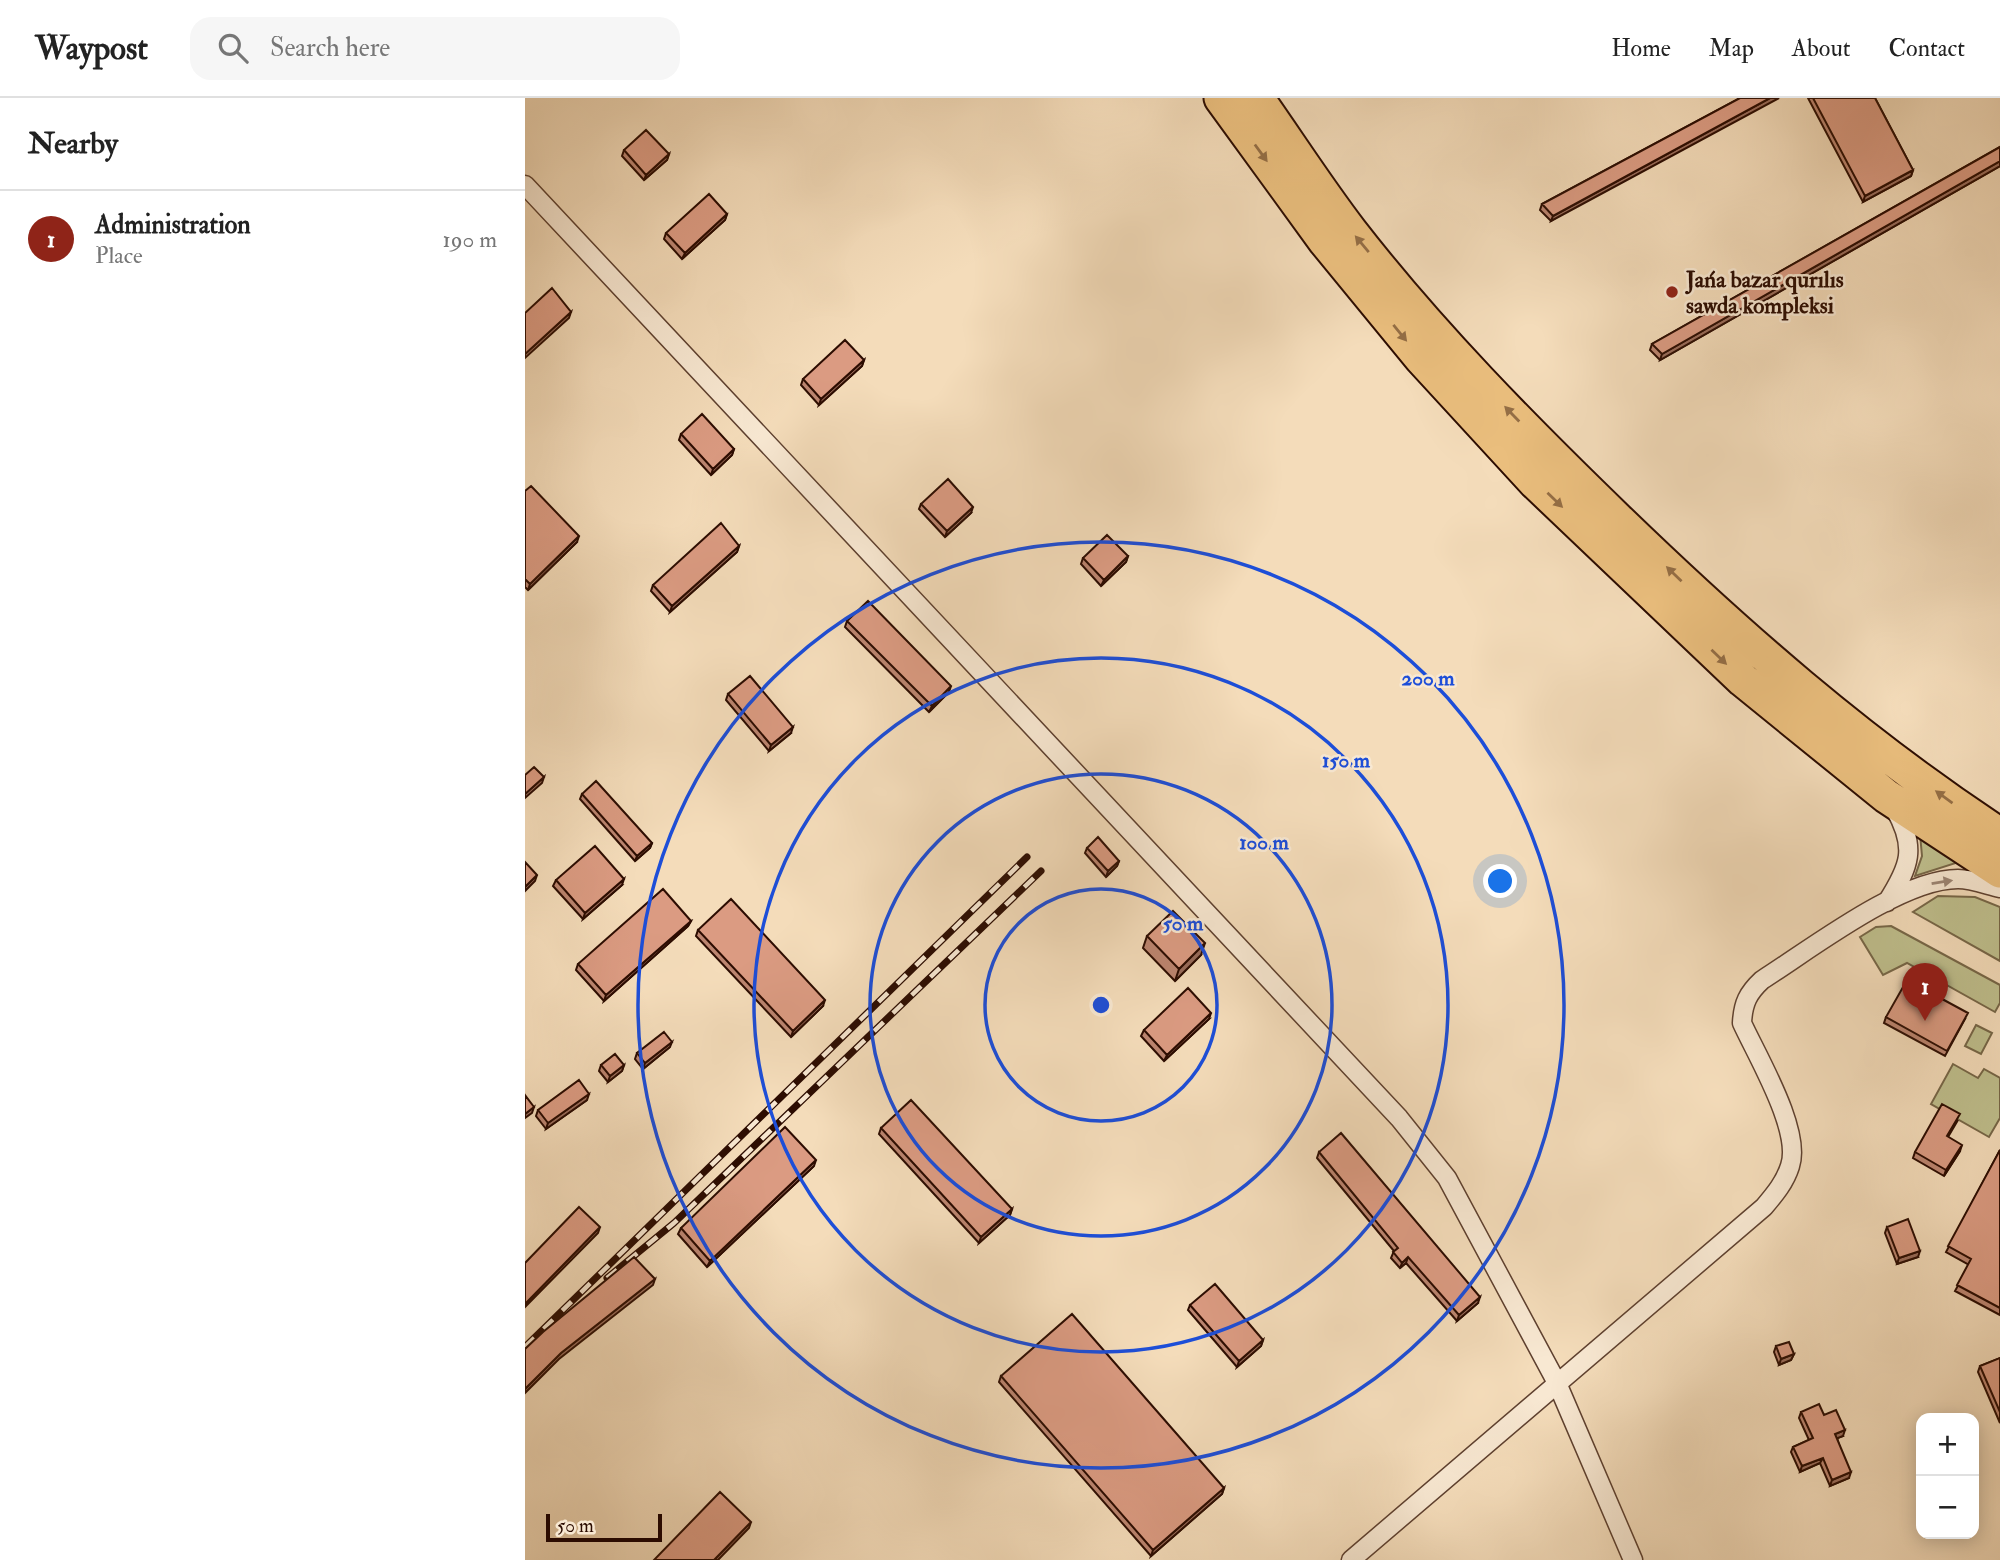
<!DOCTYPE html>
<html lang="en">
<head>
<meta charset="utf-8">
<style>
  :root { --surface:#fff; --page:#f6f6f6; --text:#222; --muted:#767676; --line:#e0e0e0; --accent:#8f2418 }
  body { margin:0; font-family:"IM FELL Double Pica",serif; background:var(--page); color:var(--text) }
  .controls { position:absolute; right:21px; bottom:21px; display:grid; overflow:hidden; border-radius:14px; box-shadow:0 4px 18px #0003 }
  .controls button { width:63px; height:63px; display:grid; place-items:center; padding:0; border:0; border-bottom:2px solid var(--line); background:var(--surface); color:var(--text); font:35px sans-serif }
  .scale { position:absolute; left:21px; bottom:18px; width:116px; box-sizing:border-box; padding-left:7px; border:4px solid #2c0c01; border-top:0; font-size:19px; line-height:24px; white-space:nowrap; color:#2c0c01; -webkit-text-stroke:5px #f8e8d2; paint-order:stroke }
  .you { position:absolute; left:976px; top:784px; width:24px; height:24px; margin:-18px; border:5px solid #fff; border-radius:50%; background:#1a73e8; box-shadow:0 0 0 10px #1a73e833 }
  .badge { display:grid; place-items:center; width:46px; height:46px; border-radius:50%; background:var(--accent); color:#fff; font-size:23px; font-weight:700 }
  .pin { position:absolute; translate:-50% -58px; filter:drop-shadow(0 2px 4px #0008) }
  .pin::after { content:''; position:absolute; top:37px; width:24px; height:21px; background:inherit; clip-path:polygon(0 0,100% 0,50% 100%) }
  .list { margin:0; padding:0; list-style:none }
  h2 { display:flex; justify-content:space-between; align-items:center; height:91px; margin:0; padding:0 28px; font-size:30px }
  h2 small { font-size:23px; font-weight:400; color:var(--muted) }
  .list li { display:grid; grid-template-columns:46px 1fr auto; gap:21px; align-items:center; box-sizing:border-box; height:98px; padding:0 28px; border-top:2px solid var(--line) }
  .list b { display:block; font-size:26px; white-space:nowrap }
  .list p { margin:0; font-size:23px; white-space:nowrap; color:var(--muted) }
  .list em { font-size:23px; font-style:normal; color:var(--muted) }
  .icon { flex:none; width:38px; height:38px; fill:none; stroke:currentColor; stroke-width:2; stroke-linecap:round; stroke-linejoin:round }
  .map { position:relative; flex:none; width:1475px; height:1462px; overflow:hidden }
  header { display:flex; align-items:center; gap:42px; box-sizing:border-box; height:98px; padding:0 35px; background:var(--surface); border-bottom:2px solid var(--line) }
  header strong { font-size:33px }
  nav { display:flex; gap:38px; margin-inline-start:auto; font-size:24px }
  .search { width:490px; height:63px; background:var(--page); display:flex; align-items:center; gap:18px; box-sizing:border-box; padding:0 24px; border-radius:21px; color:var(--muted); font-size:26px }
  main { display:flex }
  aside { flex:1; background:var(--surface) }
  .map>svg:first-child { display:block }
  .green { fill:#bfbf8d; stroke:#766647; stroke-width:2 }
  .lines { fill:none; stroke-linecap:round; stroke-linejoin:round }
  .street-casing { stroke:#5e402f; stroke-width:21 }
  .highway-casing { stroke:#2c0c01; stroke-width:37 }
  .street { stroke:#f8e8d2; stroke-width:18 }
  .highway { stroke:#eabe7d; stroke-width:33 }
  .rail-casing { stroke:#2c0c01; stroke-width:7 }
  .rail { stroke:#f8e8d2; stroke-width:4.5; stroke-dasharray:13; stroke-linecap:butt }
  .wall { fill:#bc8570; stroke:#2c0c01; stroke-width:2 }
  .shaded-wall { fill:#996c5b; stroke:#2c0c01; stroke-width:2 }
  .building { fill:#db9b82; stroke:#2c0c01; stroke-width:2 }
  .oneway { fill:#946e45 }
  .oneway2 { fill:#9c8574 }
  .ring { fill:none; stroke:#1d4ed8; stroke-width:3.5 }
  .poi-dot { fill:#8f2418; stroke:#f8e8d2; stroke-width:2.5 }
  .labels { text-anchor:middle; stroke-width:5; stroke-linejoin:round; paint-order:stroke }
  .poi-label { font-size:23px; font-weight:bold; fill:#2c0c01; stroke:#f8e8d2; text-anchor:start }
  .centre { fill:#1d4ed8; stroke:#f8e8d2; stroke-width:3.5 }
  .ring-label { font-size:21px; text-anchor:middle; font-weight:bold; fill:#1d4ed8; stroke:#f8e8d2; stroke-width:5; stroke-linejoin:round; paint-order:stroke }
</style>
</head>
<body>
<header>
<strong>Waypost</strong>
<div class="search"><svg class="icon" aria-label="search" viewBox="0 0 24 24"><circle cx="10" cy="10" r="6"/><path d="M15 15l6 6"/></svg>Search here</div>
<nav><a>Home</a><a>Map</a><a>About</a><a>Contact</a></nav>
</header>
<main>
<aside>
<h2>Nearby<small></small></h2>
<ul class="list">
<li><span class="badge">1</span><div><b>Administration</b><p>Place</p></div><em>190 m</em></li>
</ul>
</aside>
<div class="map">
<svg width="1475" height="1462" viewBox="0 0 1475 1462">
  <rect width="100%" height="100%" fill="#f4dcba"/>
  <filter id="stains"><feTurbulence type="fractalNoise" baseFrequency=".00286" numOctaves="4"/><feColorMatrix values="0 0 0 0 .2 0 0 0 0 .09 0 0 0 0 .02 0 0 0 .5 -.17"/></filter>
  <radialGradient id="worn" r=".72"><stop offset=".6" stop-color="#630" stop-opacity="0"/><stop offset="1" stop-color="#630" stop-opacity=".3"/></radialGradient>
  <!-- green -->
  <path class="green" d="M1395,736L1434,764L1390,778L1397,758Z
    M1413,798L1450,799L1475,809V863L1388,814Z
    M1366,828L1475,887V905L1470,914L1382,865L1358,877L1335,839L1351,829Z
    M1451,927L1467,935L1456,956L1440,948Z
    M1428,966L1453,980L1459,971L1475,980V1020L1464,1039L1406,1006Z"/>
  <g class="lines">
    <defs>
      <path id="street" d="M0,87L874,1020L922,1080L1032,1285L1108,1462
        M1362,804C1385,768 1392,750 1370,711
        M826,1462L1239,1109C1250,1096 1260,1084 1265,1068C1277,1033 1232,958 1217,925C1218,905 1223,895 1237,882C1286,851 1376,781 1433,781C1446,781 1462,787 1475,790"/>
      <path id="highway" d="M696,0L800,143L896,260L1010,384L1218,582L1361,698L1475,773
        M732,0C763,44 793,91 826,134C906,237 999,331 1092,421C1213,538 1335,645 1475,737"/>
    </defs>
    <!-- street casing -->
    <use href="#street" class="street-casing"/>
    <!-- highway casing -->
    <use href="#highway" class="highway-casing"/>
    <!-- street -->
    <use href="#street" class="street"/>
    <!-- highway -->
    <use href="#highway" class="highway"/>
    <defs>
      <path id="rail" d="M82,1180L149,1125L516,773
        M0,1249L502,759"/>
    </defs>
    <!-- rail casing -->
    <use href="#rail" class="rail-casing"/>
    <!-- rail -->
    <use href="#rail" class="rail"/>
  </g>
  <!-- wall -->
  <path class="wall" d="M1215,0L1026,123L1015,112L1017,106Z
    M1283,0H1350L1388,72L1386,78L1338,104Z
    M1475,49V68L1135,262L1125,252L1127,246Z
    M99,52L144,56L142,62L119,82L97,58Z
    M202,116L200,122L157,161L139,141L141,135Z
    M339,262L337,268L294,307L276,287L278,281Z
    M156,336L209,351L207,357L186,377L154,342Z
    M0,393L52,444L3,492L0,489Z
    M396,406L446,415L420,439L394,411Z
    M214,448L212,454L145,514L126,493L128,487Z
    M603,458L601,464L576,488L556,466L558,460Z
    M322,523L424,594L404,614L320,529Z
    M203,596L266,635L244,653L201,602Z
    M57,696L127,745L125,750L110,763L55,701Z
    M562,750L594,763L592,768L581,779L560,755Z
    M31,782L97,787L58,821L28,788Z
    M166,823L163,828L79,903L51,872L53,866Z
    M173,832L298,908L266,939L171,838Z
    M622,838L676,857L650,883L618,850Z
    M1361,919L1440,921L1420,958L1359,925Z
    M684,921L639,963L616,938L619,932Z
    M145,949L118,971L110,961L112,955Z
    M76,967H99L97,973L83,984L74,973Z
    M62,1002L21,1031L11,1018L13,1012Z
    M1433,1022L1423,1039L1435,1053L1419,1078L1388,1060L1390,1054Z
    M356,1030L487,1111L485,1117L454,1145L354,1036Z
    M1475,1052V1217L1430,1193L1444,1167L1421,1154Z
    M794,1054L953,1205L932,1223L881,1165L875,1170L866,1160L869,1153L792,1060Z
    M289,1068L182,1169L153,1136L156,1130Z
    M1362,1129L1393,1159L1372,1166L1360,1135Z
    M665,1207L738,1242L736,1248L712,1269L663,1212Z
    M1251,1248L1269,1256L1266,1262L1254,1267L1249,1254Z
    M1475,1260V1325L1453,1274L1455,1268Z
    M476,1278L699,1390L697,1396L626,1458L474,1284Z
    M1276,1314L1299,1317L1318,1338L1312,1340L1324,1380L1305,1388L1295,1365L1275,1374L1266,1354L1268,1349L1284,1342L1274,1320Z"/>
  <!-- shaded-wall -->
  <path class="shaded-wall" d="M1245,0H1254L1026,123L1028,118Z
    M144,56L142,62L119,82L121,77Z
    M1475,63V68L1135,262L1137,256Z
    M1388,72L1386,78L1338,104L1340,98Z
    M202,116L200,122L157,161L160,155Z
    M46,214L44,220L0,260V256Z
    M339,262L337,268L294,307L296,301Z
    M209,351L207,357L186,377L188,371Z
    M448,409L446,415L420,439L422,433Z
    M54,438L52,444L3,492L5,486Z
    M214,448L212,454L145,514L147,508Z
    M603,458L601,464L576,488L579,482Z
    M426,588L424,594L404,614L407,608Z
    M268,629L266,635L244,653L246,647Z
    M19,679L17,685L0,700V696Z
    M127,745L125,750L110,763L112,758Z
    M594,763L592,768L581,779L583,773Z
    M12,777L10,783L0,793V789Z
    M99,781L97,787L58,821L60,815Z
    M166,823L163,828L79,903L81,897Z
    M680,845L676,857L650,883L654,871Z
    M300,902L298,908L266,939L268,933Z
    M686,915L684,921L639,963L642,957Z
    M147,944L145,949L118,971L120,965Z
    M99,967L97,973L83,984L85,978Z
    M64,996L62,1002L21,1031L23,1025Z
    M9,1009L7,1015L0,1020V1016Z
    M1437,1047L1435,1053L1419,1078L1421,1072Z
    M291,1062L289,1068L182,1169L185,1163Z
    M487,1111L485,1117L454,1145L456,1139Z
    M75,1129L73,1135L0,1209V1206Z
    M1395,1153L1393,1159L1372,1166L1374,1160Z
    M883,1159L881,1165L875,1170L877,1165Z
    M130,1181L128,1187L34,1261L0,1295V1291L36,1255Z
    M955,1199L953,1205L932,1223L934,1217Z
    M738,1242L736,1248L712,1269L714,1263Z
    M1269,1256L1266,1262L1254,1267L1256,1261Z
    M1320,1332L1318,1338L1308,1342L1310,1336Z
    M1298,1360L1295,1365L1275,1374L1277,1368Z
    M1326,1374L1324,1380L1305,1388L1307,1382Z
    M699,1390L697,1396L626,1458L628,1452Z
    M226,1424L224,1430L193,1462H189Z"/>
  <!-- building -->
  <path class="building" d="M1215,0H1245L1028,118L1017,106Z
    M1288,0H1350L1388,72L1340,98Z
    M121,32L144,56L121,77L99,52Z
    M1475,49V63L1137,256L1127,246Z
    M184,96L202,116L160,155L141,135Z
    M27,190L46,214L0,256V215Z
    M320,242L339,262L296,301L278,281Z
    M177,316L209,351L188,371L156,336Z
    M423,381L448,409L422,433L396,406Z
    M6,388L54,438L5,486L0,481V393Z
    M196,425L214,448L147,508L128,487Z
    M582,437L603,458L579,482L558,460Z
    M343,503L426,588L407,608L322,523Z
    M225,578L268,629L246,647L203,596Z
    M9,669L19,679L0,696V677Z
    M71,683L127,745L112,758L57,696Z
    M573,739L594,763L583,773L562,750Z
    M70,748L99,781L60,815L31,782Z
    M0,764L12,777L0,789Z
    M138,791L166,823L81,897L53,866Z
    M206,801L300,902L268,933L173,832Z
    M648,813L680,845L654,871L622,838Z
    M1382,882L1443,915L1422,953L1361,919Z
    M663,890L686,915L642,957L619,932Z
    M139,934L147,944L120,965L112,955Z
    M90,956L99,967L85,978L76,967Z
    M54,982L64,996L23,1025L13,1012Z
    M0,997L9,1009L0,1016Z
    M386,1002L487,1111L456,1139L356,1030Z
    M1417,1006L1435,1016L1422,1038L1437,1047L1421,1072L1390,1054Z
    M260,1029L291,1062L185,1163L156,1130Z
    M816,1035L955,1199L934,1217L883,1159L877,1165L868,1154L873,1150L794,1054Z
    M1475,1052V1210L1432,1187L1446,1161L1423,1148Z
    M54,1109L75,1129L0,1206V1165Z
    M1383,1121L1395,1153L1374,1160L1362,1129Z
    M109,1159L130,1181L36,1255L0,1291V1251L18,1234Z
    M690,1186L738,1242L714,1263L665,1207Z
    M547,1216L699,1390L628,1452L476,1278Z
    M1264,1244L1269,1256L1256,1261L1251,1248Z
    M1475,1260V1314L1455,1268Z
    M1294,1306L1299,1317L1311,1312L1320,1332L1310,1336L1326,1374L1307,1382L1298,1360L1277,1368L1268,1349L1288,1340L1276,1314Z
    M195,1394L226,1424L189,1462H129Z"/>
  <!-- one-way arrows -->
  <defs><path id="oneway-solid" d="M-6-.8H1V-3.2L6.5 0L1 3.2V.8H-6Z" transform="scale(1.75)"/></defs>
  <g class="oneway">
    <use href="#oneway-solid" transform="translate(736 55) rotate(54)"/>
    <use href="#oneway-solid" transform="translate(837 146) rotate(-130)"/>
    <use href="#oneway-solid" transform="translate(875 235) rotate(51)"/>
    <use href="#oneway-solid" transform="translate(987 316) rotate(-134)"/>
    <use href="#oneway-solid" transform="translate(1030 402) rotate(44)"/>
    <use href="#oneway-solid" transform="translate(1149 476) rotate(-136)"/>
    <use href="#oneway-solid" transform="translate(1194 559) rotate(44)"/>
    <use href="#oneway-solid" transform="translate(1419 699) rotate(-144)"/>
  </g>
  <use class="oneway2" href="#oneway-solid" transform="translate(1417 784) rotate(-9)"/>
  <!-- distance rings -->
  <g class="ring">
    <circle cx="576" cy="907" r="116"/>
    <circle cx="576" cy="907" r="231"/>
    <circle cx="576" cy="907" r="347"/>
    <circle cx="576" cy="907" r="463"/>
  </g>
  <!-- markers -->
  <circle class="poi-dot" cx="1147" cy="194" r="7"/>
  <g class="labels">
    <!-- poi labels -->
    <g class="poi-label">
      <text x="1161" y="189">Jańa bazar qurılıs<tspan x="1161" dy="26">sawda kompleksi</tspan></text>
    </g>
  </g>
  <circle cx="576" cy="907" r="10" class="centre"/>
  <g class="ring-label">
    <text x="903" y="587">200 m</text>
    <text x="821" y="669">150 m</text>
    <text x="739" y="751">100 m</text>
    <text x="658" y="832">50 m</text>
  </g>
  <rect width="100%" height="100%" filter="url(#stains)"/>
  <rect width="100%" height="100%" fill="url(#worn)"/>
</svg>
<div class="controls">
<button>+</button>
<button>−</button>
</div>
<div class="scale">50 m</div>
<div class="you"></div>
<div class="pin badge" style="left:1400px;top:923px">1</div>
</div>
</main>
</body>
</html>
